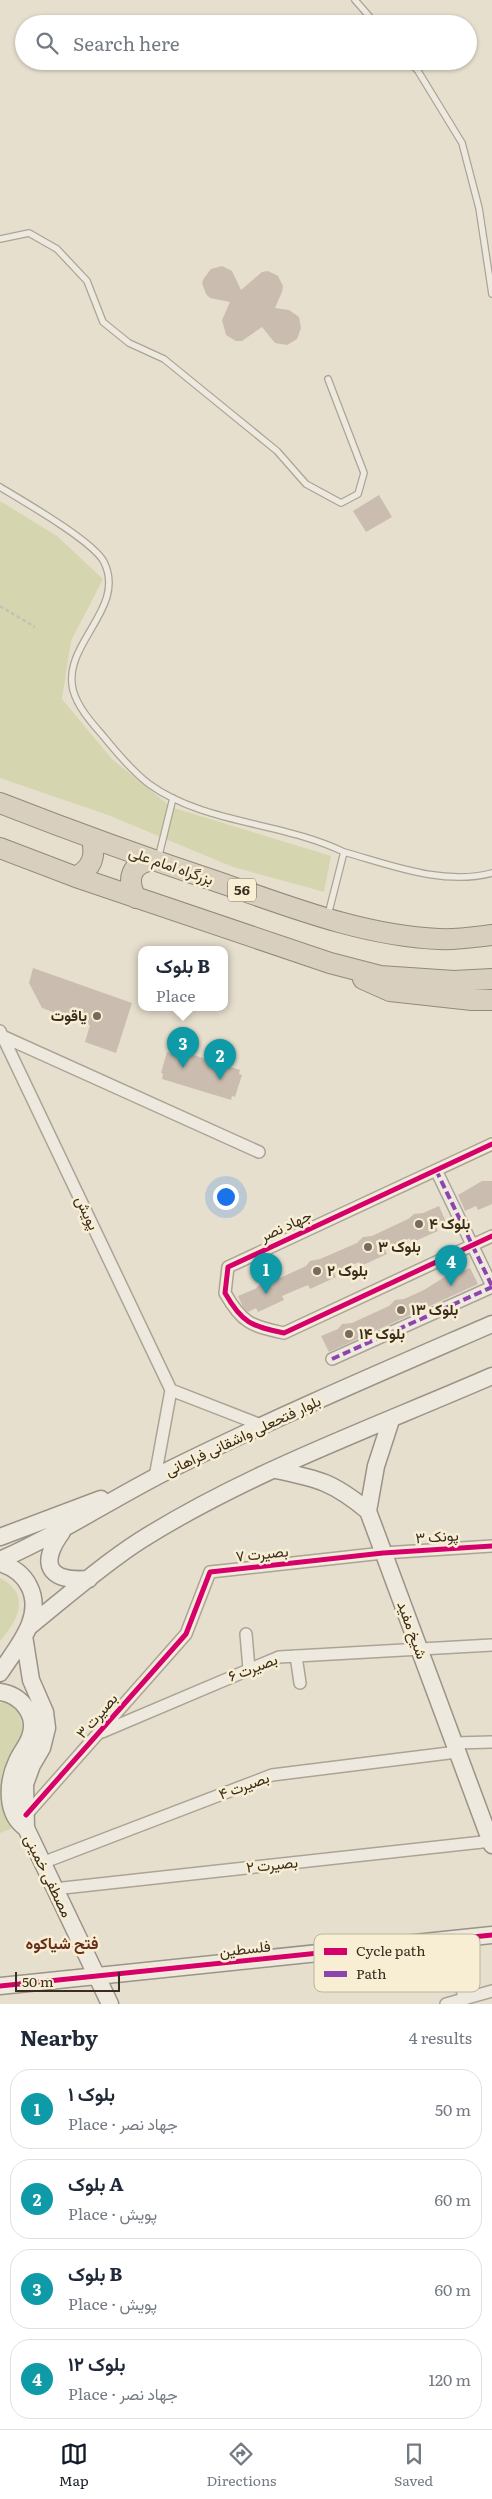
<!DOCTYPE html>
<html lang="en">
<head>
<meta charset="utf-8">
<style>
  :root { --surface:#fff; --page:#f6f6f7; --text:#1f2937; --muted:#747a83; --line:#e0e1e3; --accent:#111827 }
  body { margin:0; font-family:Literata,Vazirmatn,serif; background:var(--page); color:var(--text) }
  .scale { position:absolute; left:15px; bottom:12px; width:105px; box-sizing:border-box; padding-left:5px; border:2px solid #3a2c1e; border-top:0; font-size:14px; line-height:18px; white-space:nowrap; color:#3a2c1e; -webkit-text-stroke:4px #f7eed3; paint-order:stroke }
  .you { position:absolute; left:225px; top:1196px; width:18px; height:18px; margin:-12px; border:4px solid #fff; border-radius:50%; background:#1a73e8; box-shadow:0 0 0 8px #1a73e833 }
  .badge { display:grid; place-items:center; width:32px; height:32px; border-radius:50%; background:var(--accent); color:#fff; font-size:16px; font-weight:700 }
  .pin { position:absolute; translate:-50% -41px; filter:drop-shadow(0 1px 2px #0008) }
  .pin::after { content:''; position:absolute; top:26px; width:18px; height:15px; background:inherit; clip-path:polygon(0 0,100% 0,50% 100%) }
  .popup { position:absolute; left:138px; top:946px; width:90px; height:65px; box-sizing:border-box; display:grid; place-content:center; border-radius:10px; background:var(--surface); filter:drop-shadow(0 1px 4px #0005); font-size:16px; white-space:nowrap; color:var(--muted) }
  .popup b { font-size:19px; color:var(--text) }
  .popup::after { content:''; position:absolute; left:50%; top:100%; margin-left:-10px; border:10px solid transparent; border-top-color:var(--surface) }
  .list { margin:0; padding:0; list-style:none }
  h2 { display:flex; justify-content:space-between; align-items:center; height:65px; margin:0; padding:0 20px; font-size:21px }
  h2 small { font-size:16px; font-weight:400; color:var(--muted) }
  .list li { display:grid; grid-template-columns:32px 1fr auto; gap:15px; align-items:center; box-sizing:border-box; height:80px; margin:0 10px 10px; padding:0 10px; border:1px solid var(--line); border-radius:20px }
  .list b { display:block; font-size:19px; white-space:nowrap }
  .list p { margin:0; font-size:16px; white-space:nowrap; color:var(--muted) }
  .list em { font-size:16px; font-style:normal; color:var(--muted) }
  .icon { flex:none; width:28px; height:28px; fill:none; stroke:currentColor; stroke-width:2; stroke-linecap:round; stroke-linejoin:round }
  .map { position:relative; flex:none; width:492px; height:2004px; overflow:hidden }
  .search { position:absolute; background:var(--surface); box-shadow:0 1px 4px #0004; left:15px; right:15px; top:15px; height:55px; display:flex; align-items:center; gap:12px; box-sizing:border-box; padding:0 18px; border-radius:28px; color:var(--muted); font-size:19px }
  .sheet { height:425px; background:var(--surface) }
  nav { display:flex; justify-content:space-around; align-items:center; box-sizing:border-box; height:70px; border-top:1px solid var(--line); background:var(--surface); font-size:14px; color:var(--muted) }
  nav a { display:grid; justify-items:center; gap:2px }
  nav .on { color:var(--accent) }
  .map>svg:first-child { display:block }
  .green { fill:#d5d6b0 }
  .building { fill:#cabdaf }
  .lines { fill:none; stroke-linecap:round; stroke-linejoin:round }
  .lane-casing { stroke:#aba496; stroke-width:8 }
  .street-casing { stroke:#aba496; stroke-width:14 }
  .secondary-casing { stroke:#9b9386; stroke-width:19 }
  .highway-casing { stroke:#91897d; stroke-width:22 }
  .path { stroke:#c7c0b6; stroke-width:2.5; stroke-dasharray:4 2.5; stroke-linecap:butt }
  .lane { stroke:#eee9df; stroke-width:5.5 }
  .street { stroke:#eee9df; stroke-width:11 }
  .secondary { stroke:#eee9df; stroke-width:16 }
  .highway { stroke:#d8cfbe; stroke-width:20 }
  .quiet { stroke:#8e44ad; stroke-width:4; stroke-dasharray:8 4; stroke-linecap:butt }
  .cycleway-casing { stroke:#f7eed3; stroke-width:8 }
  .cycleway { stroke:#d6006c; stroke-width:5 }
  .poi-dot { fill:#766b5c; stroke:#f7eed3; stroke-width:2 }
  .labels { text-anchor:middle; stroke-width:5; stroke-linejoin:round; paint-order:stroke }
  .shield { fill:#f7eed3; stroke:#736654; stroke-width:1 }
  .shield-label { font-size:14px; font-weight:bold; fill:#3a2c1e }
  .street-label { font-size:15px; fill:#3a2c1e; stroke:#f7eed3 }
  .poi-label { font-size:15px; font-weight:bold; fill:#3a2c1e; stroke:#f7eed3; text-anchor:start }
  .neighbourhood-label { font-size:16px; font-weight:bold; fill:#692e1b; stroke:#f7eed3 }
  .key { fill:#f7eed3; stroke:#beb49d; stroke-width:1 }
  .key-label { font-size:14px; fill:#3a2c1e }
</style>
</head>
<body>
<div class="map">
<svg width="492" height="2004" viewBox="0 0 492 2004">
  <rect width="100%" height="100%" fill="#e6dfce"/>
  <!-- green -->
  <path class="green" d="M0,501L57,536L103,579L71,641L62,699L112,759L171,807L331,856L324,892L233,867L108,815L0,778Z
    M0,1578C32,1595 18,1620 0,1641Z
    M0,1703H8L17,1710C36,1751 0,1772 11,1829L0,1833Z"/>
  <!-- building -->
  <path class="building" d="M222,266L232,271L241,290L262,272L268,271L278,276L283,286L282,292L275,308L289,310L299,317L301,328L297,339L287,345L275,343L262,327L242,341H236L226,335L222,320L230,302L210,298L206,294L202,283L204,278L211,269Z
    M379,495L392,517L366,532L353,511Z
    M33,968L132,1003L116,1053L85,1042L90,1025L42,1008L29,983Z
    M172,1048L240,1070L239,1074L242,1075L235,1097L232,1096L231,1100L162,1079L163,1074L161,1073L167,1052L170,1053Z
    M482,1181H492V1204L478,1210L476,1206L465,1211L458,1195Z
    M439,1206L446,1222L436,1227L438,1231L411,1243L410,1238L385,1250L387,1254L361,1266L359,1262L334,1273L336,1277L310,1289L308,1285L296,1290L282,1296L284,1300L258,1312L256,1308L248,1312L243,1307L238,1296L255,1289L261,1283H269L306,1266L310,1261L320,1259L357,1243L363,1237L372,1236L408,1219L414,1214L423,1213Z
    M470,1268L478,1284L329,1352L321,1336L338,1329L342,1324L352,1323L389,1306L395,1300L404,1299L424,1290L446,1276L454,1275Z"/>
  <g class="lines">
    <defs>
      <path id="lane" d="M355,0L376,24
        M409,61L418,71L462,143L479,208L492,294
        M0,239L29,233L57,249L87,281L103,322L129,343L164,359L277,451L306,484L341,503L358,494L364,473L328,379
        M0,487C23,501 93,541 104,562C127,609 62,643 73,690C78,708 92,723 104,737C117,753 132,771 149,784C204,824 283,822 344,852L328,915
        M344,852C391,865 443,886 492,873
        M158,859L173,798"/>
      <path id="street" d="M0,1031L171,1390L155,1477
        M2,1036L259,1152
        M492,1144L228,1267L225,1293C242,1323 251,1326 284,1333L492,1236
        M436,1170L492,1286
        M332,1359L492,1287
        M171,1390L261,1425
        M246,1634L249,1669
        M296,1656L300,1683
        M102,1732L279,1657L492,1645
        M454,1743L492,1742
        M26,1815L186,1634L210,1572L383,1553L492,1546
        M42,1863L272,1775L457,1752
        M54,1889L492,1841
        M446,1941L465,1999
        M446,2004L492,1991"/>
      <path id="secondary" d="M276,1470C319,1479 333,1482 368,1511L492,1845
        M368,1511L376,1466L391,1420
        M62,1532C38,1565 49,1582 89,1579
        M0,1537L101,1499
        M0,1560C60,1534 113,1498 171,1469C276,1417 384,1371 492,1324
        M0,1563C13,1567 23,1574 29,1586C45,1617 16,1648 0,1673
        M30,1626C66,1597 102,1565 141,1540C249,1472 375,1427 492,1376
        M24,1636L31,1680L45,1712L47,1728L42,1748L32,1765L25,1784L26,1828L110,2004
        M0,1692C21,1695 38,1715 30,1737C27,1746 21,1752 17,1761C7,1782 5,1814 26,1828
        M0,1986L492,1935"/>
      <path id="highway" d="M0,803C74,832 149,859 224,884C293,908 365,936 439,939C457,940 475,937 492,935
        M0,848L76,877L330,963L380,976L454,981L492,979
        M76,877C92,868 96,857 92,839
        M136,898C126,879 131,863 153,860
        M363,979L390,991L472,1000H492"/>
    </defs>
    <!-- lane casing -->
    <use href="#lane" class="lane-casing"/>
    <!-- street casing -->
    <use href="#street" class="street-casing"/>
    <!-- secondary casing -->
    <use href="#secondary" class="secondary-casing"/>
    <!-- highway casing -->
    <use href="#highway" class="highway-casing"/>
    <!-- path -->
    <path class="path" d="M0,606L35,627"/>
    <!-- lane -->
    <use href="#lane" class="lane"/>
    <!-- street -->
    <use href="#street" class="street"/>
    <!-- secondary -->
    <use href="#secondary" class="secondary"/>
    <!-- highway -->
    <use href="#highway" class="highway"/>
    <!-- quiet -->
    <path class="quiet" d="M436,1170L492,1286
      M332,1359L492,1287"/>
    <defs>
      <path id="cycleway" d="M492,1144L228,1267L225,1293C242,1323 251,1326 284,1333L492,1236
        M26,1815L186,1634L210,1572L383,1553L492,1546
        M0,1986L492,1935"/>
    </defs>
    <!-- cycleway casing -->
    <use href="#cycleway" class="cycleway-casing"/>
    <!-- cycleway -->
    <use href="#cycleway" class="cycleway"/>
  </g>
  <!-- markers -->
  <g class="poi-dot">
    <circle cx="97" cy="1016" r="5"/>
    <circle cx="419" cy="1224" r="5"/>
    <circle cx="368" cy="1247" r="5"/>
    <circle cx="317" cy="1271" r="5"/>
    <circle cx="401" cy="1310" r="5"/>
    <circle cx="349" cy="1334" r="5"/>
  </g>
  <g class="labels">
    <!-- shield labels -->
    <rect class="shield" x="228" y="878.5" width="28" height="23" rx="4"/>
    <g class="shield-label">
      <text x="242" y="895">56</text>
    </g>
    <!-- street labels -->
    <g class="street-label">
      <text transform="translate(171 866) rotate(19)" y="5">بزرگراه امام علی</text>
      <text transform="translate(87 1213) rotate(65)" y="5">پویش</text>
      <text transform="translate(286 1226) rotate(-25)" y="5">جهاد نصر</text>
      <text transform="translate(243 1436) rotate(-25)" y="5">بلوار فتحعلی واشقانی فراهانی</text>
      <text transform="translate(437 1537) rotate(-4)" y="5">پونک ۳</text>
      <text transform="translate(262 1554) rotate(-6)" y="5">بصیرت ۷</text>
      <text transform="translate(412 1630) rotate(70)" y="5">شیخ مفید</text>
      <text transform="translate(253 1668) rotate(-21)" y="5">بصیرت ۶</text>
      <text transform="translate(97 1716) rotate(-49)" y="5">بصیرت ۳</text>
      <text transform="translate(244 1786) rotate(-20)" y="5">بصیرت ۴</text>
      <text transform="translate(272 1865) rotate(-6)" y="5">بصیرت ۲</text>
      <text transform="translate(48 1876) rotate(64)" y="5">مصطفی خمینی</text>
      <text transform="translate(245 1949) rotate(-6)" y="5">فلسطین</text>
    </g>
    <!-- poi labels -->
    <g class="poi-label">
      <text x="87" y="1021" text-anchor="end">یاقوت</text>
      <text x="429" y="1229">بلوک ۴</text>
      <text x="378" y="1252">بلوک ۳</text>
      <text x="327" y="1276">بلوک ۲</text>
      <text x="411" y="1315">بلوک ۱۳</text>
      <text x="359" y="1339">بلوک ۱۴</text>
    </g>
    <!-- neighbourhood labels -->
    <g class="neighbourhood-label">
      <text x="62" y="1949">فتح شیاکوه</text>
    </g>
  </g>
  <!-- legend -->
  <rect x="314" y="1934" width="166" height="58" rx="8" class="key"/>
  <rect x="324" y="1948" width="23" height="7" fill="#d6006c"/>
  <rect x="324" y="1971" width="23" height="6" fill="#8e44ad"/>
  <g class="key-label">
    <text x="356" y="1956">Cycle path</text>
    <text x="356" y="1979">Path</text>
  </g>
</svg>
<div class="scale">50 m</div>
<div class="you"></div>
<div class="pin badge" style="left:266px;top:1294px;background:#0f9aa8">1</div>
<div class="pin badge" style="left:220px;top:1080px;background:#0f9aa8">2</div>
<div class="pin badge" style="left:183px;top:1068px;background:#0f9aa8">3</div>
<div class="popup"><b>بلوک B</b>Place</div>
<div class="pin badge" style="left:451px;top:1286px;background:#0f9aa8">4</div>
<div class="search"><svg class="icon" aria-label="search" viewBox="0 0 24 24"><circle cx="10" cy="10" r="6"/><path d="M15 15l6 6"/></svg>Search here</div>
</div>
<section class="sheet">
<h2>Nearby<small>4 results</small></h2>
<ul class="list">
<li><span class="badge" style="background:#0f9aa8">1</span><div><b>بلوک ۱</b><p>Place · جهاد نصر</p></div><em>50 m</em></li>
<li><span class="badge" style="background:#0f9aa8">2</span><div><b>بلوک A</b><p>Place · پویش</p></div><em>60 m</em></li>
<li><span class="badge" style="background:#0f9aa8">3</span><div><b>بلوک B</b><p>Place · پویش</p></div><em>60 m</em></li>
<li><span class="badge" style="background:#0f9aa8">4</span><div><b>بلوک ۱۲</b><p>Place · جهاد نصر</p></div><em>120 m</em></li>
</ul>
</section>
<nav>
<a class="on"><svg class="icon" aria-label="map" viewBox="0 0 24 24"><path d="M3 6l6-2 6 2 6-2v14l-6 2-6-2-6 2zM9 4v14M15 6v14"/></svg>Map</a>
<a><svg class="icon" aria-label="directions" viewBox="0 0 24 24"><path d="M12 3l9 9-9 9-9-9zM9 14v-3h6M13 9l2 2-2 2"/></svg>Directions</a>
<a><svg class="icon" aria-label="saved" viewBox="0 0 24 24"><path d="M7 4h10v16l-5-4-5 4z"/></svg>Saved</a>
</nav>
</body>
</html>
